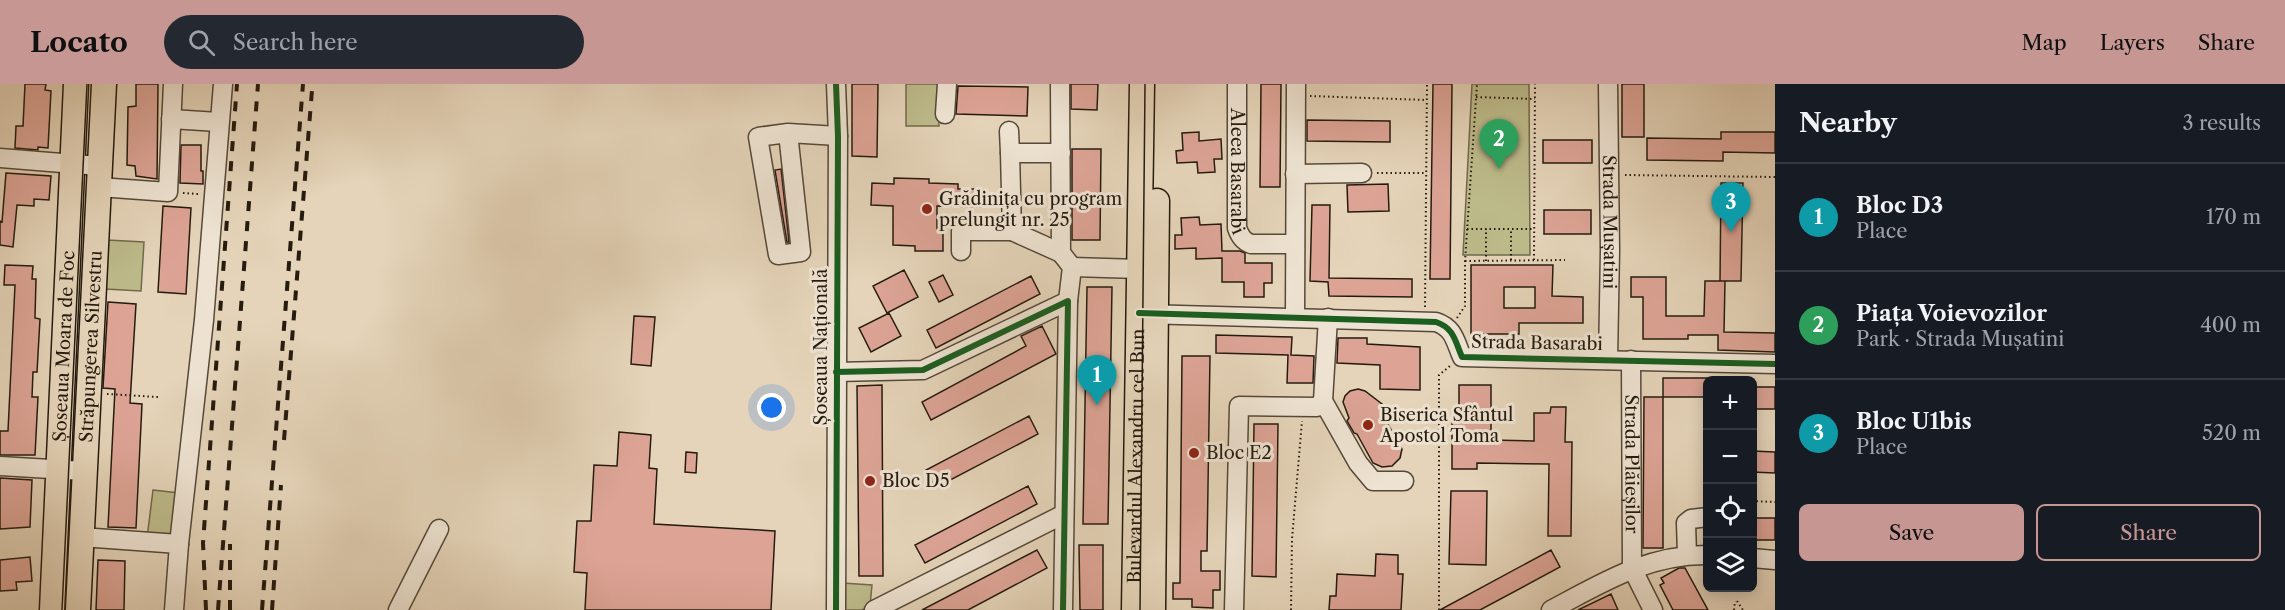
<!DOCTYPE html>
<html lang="en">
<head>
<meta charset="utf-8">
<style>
  :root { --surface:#171b24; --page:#242831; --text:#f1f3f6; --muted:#9ea1a6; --line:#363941; --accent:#c59692 }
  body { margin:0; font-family:"Libre Caslon Text",serif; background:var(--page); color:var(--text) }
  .controls { position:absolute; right:18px; bottom:18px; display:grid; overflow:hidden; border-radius:9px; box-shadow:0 3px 15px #0003 }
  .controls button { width:54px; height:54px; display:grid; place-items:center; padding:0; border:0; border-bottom:2px solid var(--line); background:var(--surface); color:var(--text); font:30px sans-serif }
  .you { position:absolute; left:772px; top:324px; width:21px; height:21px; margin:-15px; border:4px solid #fff; border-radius:50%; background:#1a73e8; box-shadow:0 0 0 9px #1a73e833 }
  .badge { display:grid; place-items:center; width:39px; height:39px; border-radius:50%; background:var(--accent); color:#fff; font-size:20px; font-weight:700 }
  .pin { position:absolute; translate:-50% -50px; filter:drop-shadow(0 2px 3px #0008) }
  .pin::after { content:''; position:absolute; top:32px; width:21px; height:18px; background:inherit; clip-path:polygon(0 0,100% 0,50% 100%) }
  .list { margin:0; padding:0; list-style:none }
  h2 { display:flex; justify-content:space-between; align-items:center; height:78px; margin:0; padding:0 24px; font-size:26px }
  h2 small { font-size:20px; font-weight:400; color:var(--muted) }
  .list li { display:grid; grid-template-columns:39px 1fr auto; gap:18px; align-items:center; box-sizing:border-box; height:108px; padding:0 24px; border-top:2px solid var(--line) }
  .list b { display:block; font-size:22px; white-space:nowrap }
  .list p { margin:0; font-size:20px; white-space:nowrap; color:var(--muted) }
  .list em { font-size:20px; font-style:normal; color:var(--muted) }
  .actions { display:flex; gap:12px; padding:18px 24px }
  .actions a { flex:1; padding:14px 0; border:2px solid var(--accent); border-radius:9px; text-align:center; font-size:21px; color:var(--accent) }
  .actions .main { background:var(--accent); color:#111 }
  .icon { flex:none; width:33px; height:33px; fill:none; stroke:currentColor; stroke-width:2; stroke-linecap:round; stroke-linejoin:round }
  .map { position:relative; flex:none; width:1775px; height:526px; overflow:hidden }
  header { display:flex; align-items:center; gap:36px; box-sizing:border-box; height:84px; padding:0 30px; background:var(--accent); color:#111 }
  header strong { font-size:28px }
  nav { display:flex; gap:33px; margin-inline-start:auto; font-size:21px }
  .search { width:420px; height:54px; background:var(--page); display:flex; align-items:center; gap:15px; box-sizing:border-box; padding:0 21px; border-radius:33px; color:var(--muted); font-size:22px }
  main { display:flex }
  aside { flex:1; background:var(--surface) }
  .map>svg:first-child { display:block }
  .green { fill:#bdba8a; stroke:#716a4c; stroke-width:1.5 }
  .building { fill:#dda496; stroke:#251b0f; stroke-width:1.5; fill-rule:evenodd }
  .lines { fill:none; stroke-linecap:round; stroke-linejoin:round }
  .minor-casing { stroke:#55493a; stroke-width:21 }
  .major-casing { stroke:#251b0f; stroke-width:27 }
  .path { stroke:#251b0f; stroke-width:2; stroke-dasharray:1.5 3; stroke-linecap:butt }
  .minor { stroke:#eee3d2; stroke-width:18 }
  .major { stroke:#e5d4b9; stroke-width:24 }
  .tram { stroke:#251b0f; stroke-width:1.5 }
  .rail { stroke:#251b0f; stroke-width:4; stroke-dasharray:10 10; stroke-linecap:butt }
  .cycleway-casing { stroke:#eee3d2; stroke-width:10 }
  .cycleway { stroke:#1b5e20; stroke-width:6 }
  .poi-dot { fill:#8f2418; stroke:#eee3d2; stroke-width:2 }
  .labels { text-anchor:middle; stroke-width:6; stroke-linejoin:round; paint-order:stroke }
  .street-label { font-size:18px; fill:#251b0f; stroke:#eee3d2 }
  .poi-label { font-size:18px; fill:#251b0f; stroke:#eee3d2; text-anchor:start }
</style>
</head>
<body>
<header>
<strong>Locato</strong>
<div class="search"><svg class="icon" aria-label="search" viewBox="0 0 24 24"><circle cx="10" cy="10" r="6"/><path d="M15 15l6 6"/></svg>Search here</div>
<nav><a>Map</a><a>Layers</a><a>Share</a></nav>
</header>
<main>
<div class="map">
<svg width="1775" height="526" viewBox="0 0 1775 526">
  <rect width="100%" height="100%" fill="#e5d4b9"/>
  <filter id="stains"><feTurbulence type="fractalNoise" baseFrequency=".00333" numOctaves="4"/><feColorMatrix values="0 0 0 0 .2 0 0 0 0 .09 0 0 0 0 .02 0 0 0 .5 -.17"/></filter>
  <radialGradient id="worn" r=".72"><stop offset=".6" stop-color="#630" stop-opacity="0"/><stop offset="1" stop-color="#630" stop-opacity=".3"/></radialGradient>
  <!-- green -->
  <path class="green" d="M906,0H939V42H906Z
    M1472,0H1529L1530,171H1463Z
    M107,156L144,158L141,207L105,205Z
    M153,406L179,409L174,457L147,454Z
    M842,499L872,501L870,522L862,526H840Z"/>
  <!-- building -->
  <path class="building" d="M25,0H46L45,6L51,7L48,64L38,63V66L15,64L16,42H23Z
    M136,0H158L157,95L136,92L135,82L127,81L128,23L136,22Z
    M852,0H878L877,73L852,72Z
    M1071,0H1098L1097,26L1071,25Z
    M1261,0H1281L1280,103H1260Z
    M1433,0H1452L1450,195H1430Z
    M1622,0H1644V53H1622Z
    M958,2L1028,3L1027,32L956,30Z
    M1307,36L1390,37V58L1307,57Z
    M1199,48V57L1221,55L1222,75H1214L1215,88L1198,89L1197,78L1177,79L1176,67L1183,66L1182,49Z
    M1721,48H1775V69L1723,68V77L1647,76V54L1721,55Z
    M1543,56H1592V79H1543Z
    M181,61H201V87H203V100L180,99Z
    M1072,65H1101L1100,156H1072Z
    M781,85L789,158H787L775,86Z
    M6,89L51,92L49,116L34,115V122L17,121L13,163L0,161V137L2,138Z
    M894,94L929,95V99L958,100V105H984V123L937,122V145H943V167H915V162L893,161V122L871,121L872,99L894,100Z
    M1721,99H1743L1741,197H1720Z
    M1388,100L1389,127L1348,128L1347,101Z
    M1312,121H1330L1329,194L1412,195V213L1329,212L1328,198L1310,197Z
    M163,122L191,124L186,210L158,208Z
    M1544,126H1591V150H1544Z
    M1199,133L1200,141L1221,140L1222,167H1240L1245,169V179H1272V199H1264V213H1244V198H1222V174L1196,175V164L1175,165V151H1182L1181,134Z
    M5,181L33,182L32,195H36L35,234L40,235L37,288H33L32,313H38L35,371H0V347H8L15,201H4Z
    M1471,181H1553L1552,212L1583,213V239H1519V250H1471ZM1504,203H1535V224H1504Z
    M904,186L918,213L887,229L873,202Z
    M943,191L953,211L939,218L929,198Z
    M1031,192L1040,210L936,264L927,246Z
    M1631,193H1666V232H1704L1705,197H1725L1724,248L1775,249V268L1718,266V251H1688V255H1643V213H1631Z
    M1087,203H1112L1108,440H1083Z
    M108,218L136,220L130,319L142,320L136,444L108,443L115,305L103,304Z
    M889,229L901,252L871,268L859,244Z
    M634,232L655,233L651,282L631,280Z
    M1042,242L1056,270L931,336L922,318L1026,262L1021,252Z
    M1216,251L1292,253L1291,271L1314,272L1313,299H1287L1288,271L1216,269Z
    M1338,254H1367V260L1420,263V306L1380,305V281L1337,279Z
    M1182,272H1210L1207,467H1201V487H1220V506H1213V524L1192,523V515H1173V499H1180Z
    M1663,294H1707V313H1663Z
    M882,301L883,492H859L857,302Z
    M1459,301H1491V356L1534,357V329H1550L1551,323H1566L1565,358H1572L1571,452H1548L1549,380L1477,379V385H1452V336H1459Z
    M1752,303H1775V325H1752Z
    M1358,305L1365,307L1386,323L1385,335L1402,365L1400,374L1392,382L1382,383L1373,379L1357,350L1354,349L1347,337L1349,334L1343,318L1345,312L1350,307Z
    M1644,313H1663V464H1643Z
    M1029,332L1038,350L935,404L926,386Z
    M1254,340H1278L1276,493L1252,492Z
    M619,348L651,351L649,384L657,385L654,440L775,447L771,526H585L587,489L574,488L577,437H591L594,381L617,382Z
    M1752,367L1775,368V389L1752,388Z
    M686,368L697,369L696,389L685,388Z
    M0,394L32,396L30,443L0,445Z
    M1028,402L1037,420L925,479L915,461Z
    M1451,407H1487L1486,481L1449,480Z
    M1752,434H1775V456H1752Z
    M1079,461H1103V526H1080Z
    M1037,466L1047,484L968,526H922Z
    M1551,466L1560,483L1480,526H1440Z
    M1376,470L1398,471V490H1403L1401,526H1329L1330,512H1336L1337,490L1375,492Z
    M30,473L32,497L16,498L17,506L0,507V476Z
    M98,476L125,477L124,526H96Z
    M1679,484H1685L1708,526H1673L1660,501L1664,499L1661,494Z
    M1611,510L1618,526H1578Z"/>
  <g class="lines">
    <defs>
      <g id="minor">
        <path d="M836,0L838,52L836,526"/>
        <path d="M1060,0L1061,169L1072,183L1068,217L1063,526"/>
        <path id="s1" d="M1237,0V144C1240,152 1243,157 1251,160H1294"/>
        <path id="s2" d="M1608,0L1610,166L1608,276"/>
        <path d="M945,30L947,0"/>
        <path d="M171,35L218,38"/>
        <path d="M1009,47L1010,69"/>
        <path d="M788,49L801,168L778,171L758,53L788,49L838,52"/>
        <path d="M0,74L99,82"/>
        <path d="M1295,90L1362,89"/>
        <path d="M99,103L168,108L173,0"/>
        <path d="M961,167V147H1012"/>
        <path d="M1061,169L1012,147L1010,69H1061"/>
        <path d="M1072,183L1139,185"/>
        <path d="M1143,230L1436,238C1454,244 1455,257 1462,273L1775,280"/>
        <path d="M1295,233L1296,0"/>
        <path id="s3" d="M1631,276L1632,484L1653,526"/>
        <path d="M836,288L923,286L1068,217"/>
        <path d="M1323,317L1358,379L1373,397H1404"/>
        <path d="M0,382L84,387"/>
        <path d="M81,453L179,460L174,526"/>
        <path d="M179,460L204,236L223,0"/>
        <path d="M1687,471L1686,439L1691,435L1708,433"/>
        <path d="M1752,474L1775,476"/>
        <path d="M398,526L439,445"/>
        <path d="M874,526L1064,430"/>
        <path d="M1234,526L1239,322L1317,323L1323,317L1328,234"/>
        <path d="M1551,526C1602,499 1648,470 1708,471"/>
      </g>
      <g id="major">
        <path id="s4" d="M52,526L76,0"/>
        <path id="s5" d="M78,526L104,0"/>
        <path id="s6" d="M1134,526L1142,0"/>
        <path d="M1153,526L1157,117"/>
      </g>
    </defs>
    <!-- minor casing -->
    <use href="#minor" class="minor-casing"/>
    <!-- major casing -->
    <use href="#major" class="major-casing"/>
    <!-- path -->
    <path class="path" d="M1310,12L1427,16
      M1476,13L1535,15
      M1377,89H1425
      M1625,91L1775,93
      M183,109L198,110
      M1467,145H1533
      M1511,176V146
      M1534,176L1535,0
      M1465,177L1565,176
      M1486,177V145
      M1425,223L1427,0
      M1457,234L1465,222V177L1477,0
      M107,310L158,313
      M1752,417L1775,418
      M1737,517L1743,526
      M1291,526L1292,455L1302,337
      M1439,526V291L1450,282
      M1734,526L1735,517"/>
    <!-- minor -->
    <use href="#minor" class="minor"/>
    <!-- major -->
    <use href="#major" class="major"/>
    <!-- tram -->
    <path class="tram" d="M62,526L87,0
      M1140,526L1145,0"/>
    <!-- rail -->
    <path class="rail" d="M284,356L312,6
      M206,526L203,459L237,0
      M218,526L258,0
      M230,526V460
      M262,526L303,0
      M272,526L281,401"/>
    <defs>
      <path id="cycleway" d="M836,0L838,52L836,526
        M1139,229L1436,238C1454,244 1455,257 1462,273L1775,280
        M836,288L923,286L1068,217L1063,526"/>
    </defs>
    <!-- cycleway casing -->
    <use href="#cycleway" class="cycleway-casing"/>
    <!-- cycleway -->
    <use href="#cycleway" class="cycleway"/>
  </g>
  <!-- markers -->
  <g class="poi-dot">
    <circle cx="927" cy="125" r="6"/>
    <circle cx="1368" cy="341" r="6"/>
    <circle cx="1194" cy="369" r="6"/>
    <circle cx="870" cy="397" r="6"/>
  </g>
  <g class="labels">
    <!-- street labels -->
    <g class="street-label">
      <text dy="6" stroke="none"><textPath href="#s1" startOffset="87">Aleea Basarabi</textPath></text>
      <text dy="6" stroke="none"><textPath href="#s2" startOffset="138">Strada Mușatini</textPath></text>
      <text transform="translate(1537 259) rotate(1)" y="6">Strada Basarabi</text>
      <text dy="6" stroke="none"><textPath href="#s4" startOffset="264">Șoseaua Moara de Foc</textPath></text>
      <text dy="6" stroke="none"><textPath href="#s5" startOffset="264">Străpungerea Silvestru</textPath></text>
      <text transform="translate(821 263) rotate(-90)" y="6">Șoseaua Națională</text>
      <text dy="6" stroke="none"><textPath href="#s6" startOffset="154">Bulevardul Alexandru cel Bun</textPath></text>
      <text dy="6" stroke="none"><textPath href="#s3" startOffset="104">Strada Plăieșilor</textPath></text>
    </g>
    <!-- poi labels -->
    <g class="poi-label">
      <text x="939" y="121">Grădinița cu program<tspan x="939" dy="21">prelungit nr. 25</tspan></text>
      <text x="1380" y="337">Biserica Sfântul<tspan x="1380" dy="21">Apostol Toma</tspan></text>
      <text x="1206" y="375">Bloc E2</text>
      <text x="882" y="403">Bloc D5</text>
    </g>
  </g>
  <rect width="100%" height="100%" filter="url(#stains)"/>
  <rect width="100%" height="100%" fill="url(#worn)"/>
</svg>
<div class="controls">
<button>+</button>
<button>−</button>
<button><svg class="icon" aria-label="locate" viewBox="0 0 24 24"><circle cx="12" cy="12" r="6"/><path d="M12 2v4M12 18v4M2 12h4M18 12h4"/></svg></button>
<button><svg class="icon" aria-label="layers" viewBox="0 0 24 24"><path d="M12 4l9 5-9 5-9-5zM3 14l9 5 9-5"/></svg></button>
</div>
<div class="you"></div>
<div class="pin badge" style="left:1097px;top:321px;background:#0f9aa8">1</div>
<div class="pin badge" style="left:1499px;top:85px;background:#2e9e5b">2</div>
<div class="pin badge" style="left:1731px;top:148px;background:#0f9aa8">3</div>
</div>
<aside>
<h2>Nearby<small>3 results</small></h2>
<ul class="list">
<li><span class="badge" style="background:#0f9aa8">1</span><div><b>Bloc D3</b><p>Place</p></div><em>170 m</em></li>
<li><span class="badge" style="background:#2e9e5b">2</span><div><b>Piața Voievozilor</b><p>Park · Strada Mușatini</p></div><em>400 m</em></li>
<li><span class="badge" style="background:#0f9aa8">3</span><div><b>Bloc U1bis</b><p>Place</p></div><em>520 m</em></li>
</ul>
<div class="actions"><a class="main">Save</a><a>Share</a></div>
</aside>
</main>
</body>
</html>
